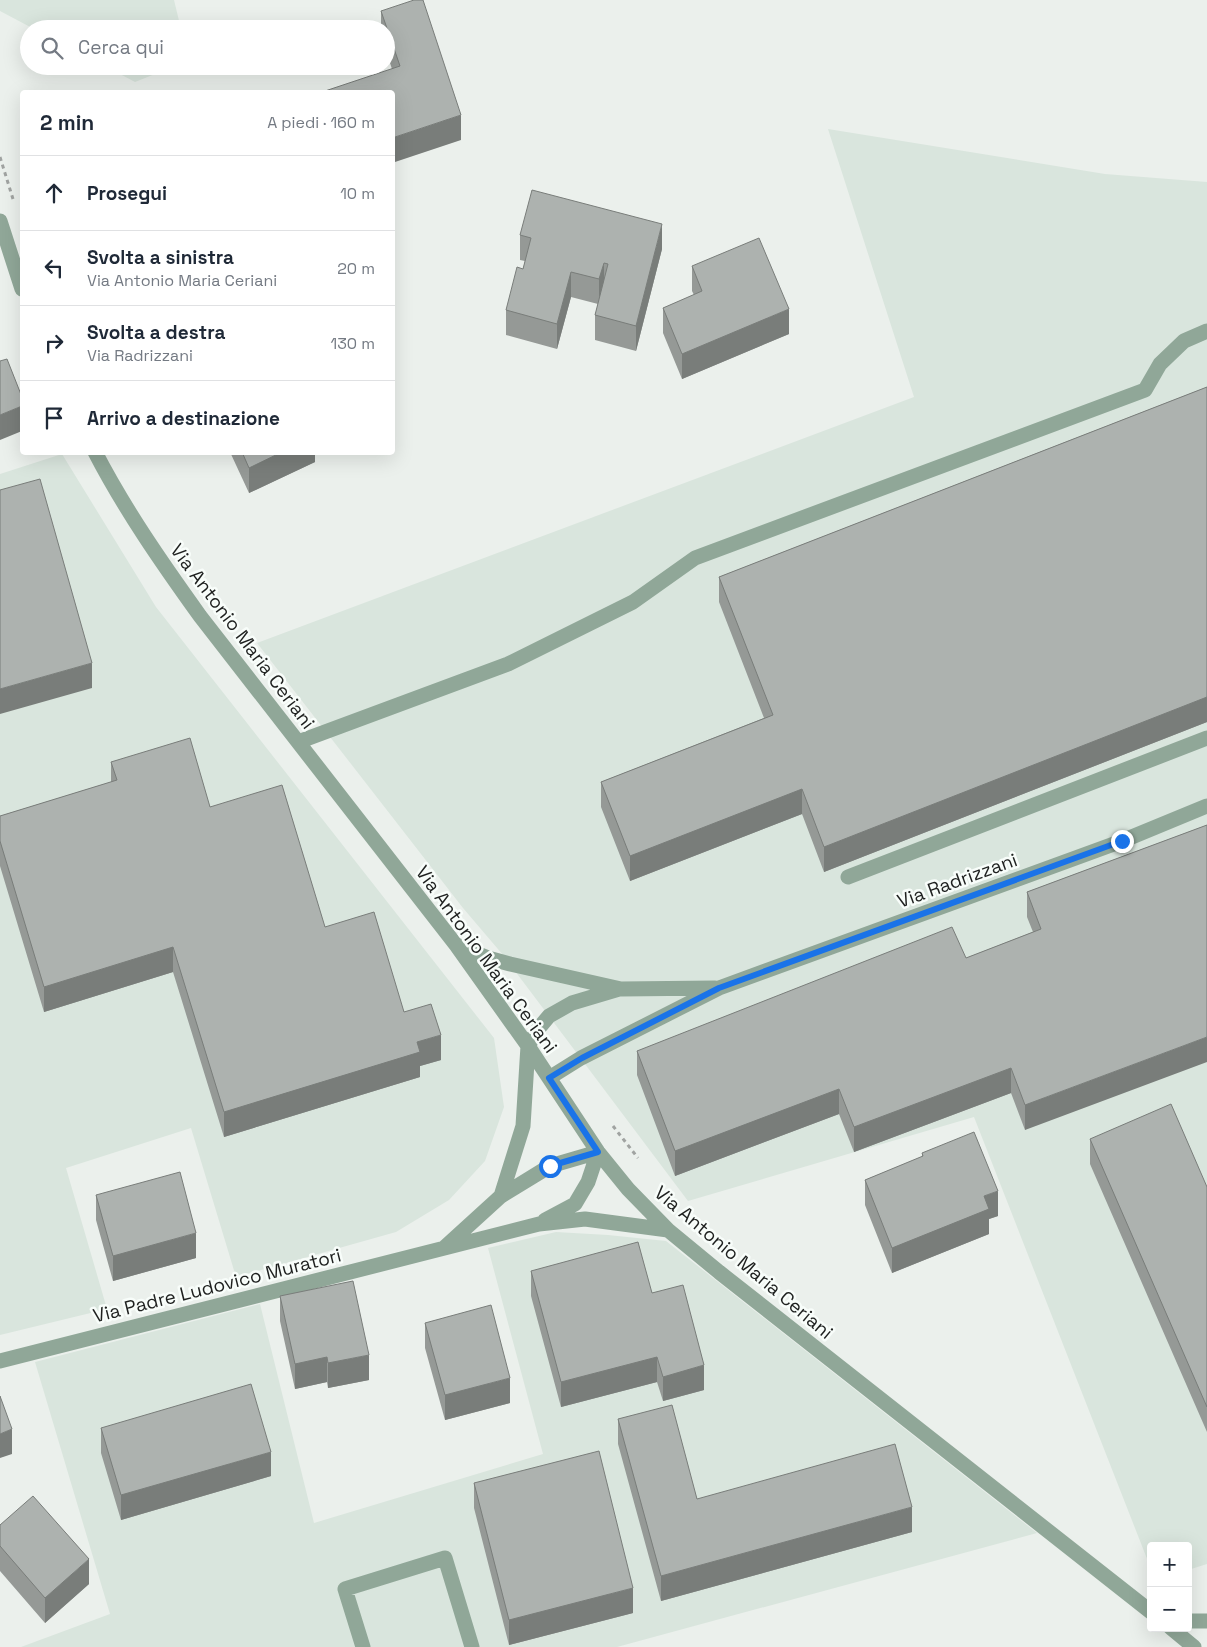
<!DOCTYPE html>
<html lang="it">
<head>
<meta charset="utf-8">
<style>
  :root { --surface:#fff; --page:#f6f6f7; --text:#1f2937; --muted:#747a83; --line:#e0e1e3 }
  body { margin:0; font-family:"Space Grotesk",sans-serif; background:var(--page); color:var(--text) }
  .controls { position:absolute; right:15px; bottom:15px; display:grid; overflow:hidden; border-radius:5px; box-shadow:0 5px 20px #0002 }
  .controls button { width:45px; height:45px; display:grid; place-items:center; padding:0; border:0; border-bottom:1px solid var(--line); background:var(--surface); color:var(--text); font:25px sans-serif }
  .stop { position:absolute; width:15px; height:15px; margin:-11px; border:4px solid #1a73e8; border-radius:50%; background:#fff }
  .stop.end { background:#1a73e8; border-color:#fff; box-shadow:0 1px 5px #0008 }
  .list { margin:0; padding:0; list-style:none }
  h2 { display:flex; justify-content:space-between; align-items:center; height:65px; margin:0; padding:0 20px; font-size:21px }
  h2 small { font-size:16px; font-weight:400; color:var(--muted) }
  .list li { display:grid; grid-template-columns:32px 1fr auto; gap:15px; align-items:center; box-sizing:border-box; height:75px; padding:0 20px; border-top:1px solid var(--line) }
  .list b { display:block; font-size:19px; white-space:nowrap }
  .list p { margin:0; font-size:16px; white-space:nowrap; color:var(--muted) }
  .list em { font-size:16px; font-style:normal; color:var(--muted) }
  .icon { flex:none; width:28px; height:28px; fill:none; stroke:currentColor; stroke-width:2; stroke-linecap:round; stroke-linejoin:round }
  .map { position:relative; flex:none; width:1207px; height:1647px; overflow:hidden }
  .search { position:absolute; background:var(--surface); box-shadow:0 5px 20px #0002; left:20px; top:20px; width:375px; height:55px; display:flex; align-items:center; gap:12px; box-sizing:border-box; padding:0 18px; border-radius:28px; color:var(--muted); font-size:19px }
  .panel { position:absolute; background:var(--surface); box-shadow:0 5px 20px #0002; left:20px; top:90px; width:375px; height:365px; border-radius:5px }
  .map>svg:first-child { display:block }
  .built { fill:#d9e5dd }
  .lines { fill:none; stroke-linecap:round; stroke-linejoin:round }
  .path { stroke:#a0a3a1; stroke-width:3; stroke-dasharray:4 4; stroke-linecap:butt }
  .minor { stroke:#90a798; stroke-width:15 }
  .wall { fill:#959996 }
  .shaded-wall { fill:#797d7a }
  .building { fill:#adb2af; stroke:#797d7a }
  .route { stroke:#1a73e8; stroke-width:6 }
  .labels { text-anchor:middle; stroke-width:5; stroke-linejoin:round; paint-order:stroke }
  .street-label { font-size:19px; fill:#1e201f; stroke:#f8fdfa }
</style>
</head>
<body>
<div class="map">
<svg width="1207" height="1647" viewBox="0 0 1207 1647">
  <rect width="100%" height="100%" fill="#ebf0ec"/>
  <!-- built -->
  <path class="built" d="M0,0H174L181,29H34L0,11Z
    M105,66H175L135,82Z
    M828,129L1105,174L1207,182V1564L1188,1570V1546H1151V1569L974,1117L688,1201L503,955L463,908L257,643L914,397Z
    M62,454L156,607L494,1038L504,1107L485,1161L449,1200L396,1232L236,1277L191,1128L66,1168L107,1309L0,1335V474Z
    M556,1232L608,1235L666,1241L1037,1533L617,1647H21L110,1614L35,1362L260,1304L314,1523L543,1454L488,1248Z"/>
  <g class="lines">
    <!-- path -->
    <path class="path" d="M0,157L13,199
      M613,1126L638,1158"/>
    <!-- minor -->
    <path class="minor" d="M0,221L22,289
      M95,452C125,510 162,563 200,616L456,945L528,1046L598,1152L628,1189L668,1230L719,1272L1151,1612
      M298,742L508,664L633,602L695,558L1145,390L1160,364L1184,341L1207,331
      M848,877L1207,738
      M456,945L488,958L510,964L621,989L715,988
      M549,1078L581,1058L719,988L1122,841L1207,806
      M501,1196L523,1126L528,1046L539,1028L549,1016L572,1003L619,989
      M545,1220L575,1204L588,1182L598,1152
      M445,1247L501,1196L550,1166L598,1152
      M0,1361L539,1224L585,1219L668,1230
      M1188,1621H1207
      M1171,1628L1194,1647
      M363,1647L345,1589L445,1558L472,1647"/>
  </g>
  <!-- wall -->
  <path class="wall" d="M381,11L461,140L392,69L386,51V29H381Z
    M520,235L662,249L636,351L595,340V315L598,304L571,297L557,349L506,335V310L523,269L525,261L520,260Z
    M692,266L789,334L682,379L663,333V308L694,295L692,291Z
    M1207,387V722L824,872L802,814L630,881L601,807V782L764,718L719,602V577Z
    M230,452H315V462L249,493Z
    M111,762L210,807L325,927L404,1012L441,1060L420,1066V1077L224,1137L173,972L44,1012L0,866V816L111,782Z
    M1207,825L1025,1130L1011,1093L854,1152L839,1114L675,1176L637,1075V1051L966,958L1033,932L1027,917V892Z
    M1090,1139L1207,1187V1432L1090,1164Z
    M922,1153L998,1216L989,1219V1234L892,1273L865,1205V1180L922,1157Z
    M96,1195L196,1258L113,1281L96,1220Z
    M531,1271L652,1293L704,1390L663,1401L657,1382L561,1407L531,1296Z
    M280,1296L369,1380L328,1388L327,1382L295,1389L280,1321Z
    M425,1323L510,1403L445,1420L425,1348Z
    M618,1419L697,1499L912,1532L661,1601L618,1444Z
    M101,1428L271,1476L121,1520L101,1453Z
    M474,1483L633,1613L509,1645L474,1508Z
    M0,1525L89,1584L45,1623L0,1571Z"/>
  <!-- shaded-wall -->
  <path class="shaded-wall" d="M461,115V140L392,163V138Z
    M662,224V249L636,351V326Z
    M604,263V288L599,304V279Z
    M571,272V297L557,349V324Z
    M789,309V334L682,379V354Z
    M22,406V431L0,440V415Z
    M282,452H315V462L249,493V468Z
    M92,663V688L0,714V689Z
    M1207,697V722L824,872V847Z
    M802,789V814L630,881V856Z
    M173,947V972L44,1012V987Z
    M441,1035V1060L420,1066V1077L224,1137V1112L417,1042Z
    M1207,1037V1062L1025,1130V1105Z
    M1011,1068V1093L854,1152V1127Z
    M839,1089V1114L675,1176V1151Z
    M998,1191V1216L989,1219V1234L892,1273V1248L984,1196Z
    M196,1233V1258L113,1281V1256Z
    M369,1355V1380L328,1388V1363Z
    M327,1357V1382L295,1389V1364Z
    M657,1357V1382L561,1407V1382Z
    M704,1365V1390L663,1401V1377Z
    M510,1378V1403L445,1420V1395Z
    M12,1429V1454L0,1458V1434Z
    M271,1452V1476L121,1520V1495Z
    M912,1507V1532L661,1601V1576Z
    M89,1559V1584L45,1623V1598Z
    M633,1588V1613L509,1645V1620Z"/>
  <!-- building -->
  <path class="building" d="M414,0H423L461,115L392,138V92H322L400,66L381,11Z
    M532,190L662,224L636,326L595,315L608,264L604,263L599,279L571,272L557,324L506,310L517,267L523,269L531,238L520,235Z
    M759,238L789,309L682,354L663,308L702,291L692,266Z
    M7,359L22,397V406L0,415V361Z
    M1207,387V697L824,847L802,789L630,856L601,782L773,715L719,577Z
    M242,452H282L249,468Z
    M40,479L92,663L0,689V490Z
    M190,738L210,807L282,785L325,927L374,912L404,1012L431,1004L441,1035L417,1042L420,1052L224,1112L173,947L44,987L0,841V816L117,780L111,762Z
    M1207,825V1037L1025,1105L1011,1068L854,1127L839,1089L675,1151L637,1051L952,927L966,958L1041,929L1027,892Z
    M1171,1104L1207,1187V1407L1090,1139Z
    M974,1132L998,1191L984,1196L989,1209L892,1248L865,1180L923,1156L922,1153Z
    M180,1172L196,1233L113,1256L96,1195Z
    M638,1242L652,1293L683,1285L704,1365L663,1377L657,1357L561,1382L531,1271Z
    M353,1281L369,1355L328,1363L327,1357L295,1364L280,1296Z
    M491,1305L510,1378L445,1395L425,1323Z
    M251,1384L271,1452L121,1495L101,1428Z
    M0,1396L12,1429L0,1434Z
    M672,1405L697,1499L895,1444L912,1507L661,1576L618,1419Z
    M599,1451L633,1588L509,1620L474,1483Z
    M33,1496L89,1559L45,1598L0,1546V1525Z"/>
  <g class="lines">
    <!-- route -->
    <path class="route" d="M550,1166L598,1152L549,1078L582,1058L719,988L1122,841"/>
  </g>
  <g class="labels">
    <!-- street labels -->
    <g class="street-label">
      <text transform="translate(243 636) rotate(53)" y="7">Via Antonio Maria Ceriani</text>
      <text transform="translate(957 880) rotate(-20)" y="7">Via Radrizzani</text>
      <text transform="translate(487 959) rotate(54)" y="7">Via Antonio Maria Ceriani</text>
      <text transform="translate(744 1262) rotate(40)" y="7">Via Antonio Maria Ceriani</text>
      <text transform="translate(217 1285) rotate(-14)" y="7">Via Padre Ludovico Muratori</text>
    </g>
  </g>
</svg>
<div class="controls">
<button>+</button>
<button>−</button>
</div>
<div class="stop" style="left:550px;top:1166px"></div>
<div class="stop end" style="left:1122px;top:841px"></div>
<div class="search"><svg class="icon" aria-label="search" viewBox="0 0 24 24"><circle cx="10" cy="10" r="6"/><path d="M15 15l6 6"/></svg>Cerca qui</div>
<section class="panel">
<h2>2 min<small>A piedi · 160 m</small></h2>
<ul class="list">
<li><svg class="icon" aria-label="ahead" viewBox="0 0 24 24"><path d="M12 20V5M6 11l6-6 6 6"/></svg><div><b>Prosegui</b></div><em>10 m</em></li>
<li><svg class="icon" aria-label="left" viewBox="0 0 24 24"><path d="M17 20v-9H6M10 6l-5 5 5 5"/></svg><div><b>Svolta a sinistra</b><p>Via Antonio Maria Ceriani</p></div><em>20 m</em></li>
<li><svg class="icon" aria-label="right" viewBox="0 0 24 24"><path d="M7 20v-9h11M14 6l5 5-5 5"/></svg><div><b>Svolta a destra</b><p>Via Radrizzani</p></div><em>130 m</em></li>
<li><svg class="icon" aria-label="arrive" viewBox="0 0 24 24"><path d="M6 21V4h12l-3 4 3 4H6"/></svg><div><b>Arrivo a destinazione</b></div></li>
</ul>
</section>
</div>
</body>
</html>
